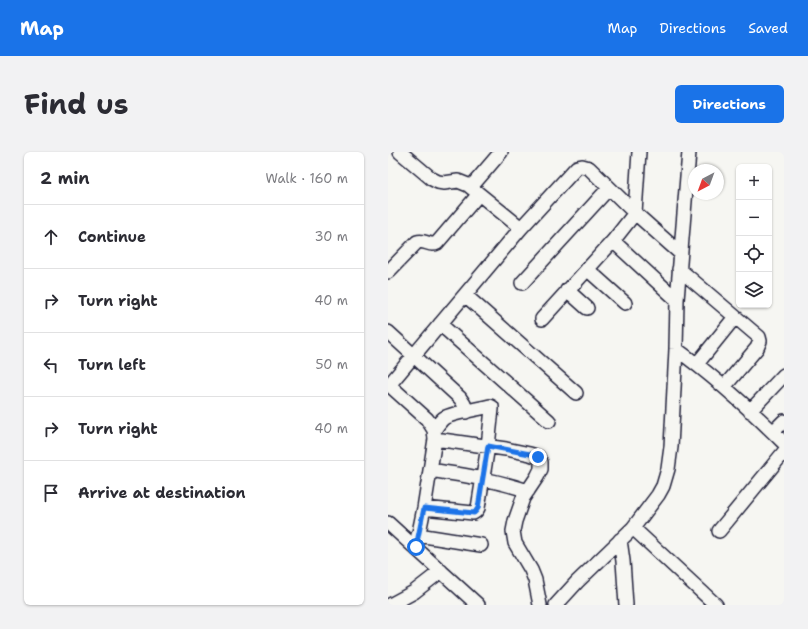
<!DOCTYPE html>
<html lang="en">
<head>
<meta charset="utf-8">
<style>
  :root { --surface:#fff; --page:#f2f2f3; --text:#2b2b33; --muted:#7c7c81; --line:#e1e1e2; --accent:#1a73e8 }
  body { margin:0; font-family:"Shantell Sans",sans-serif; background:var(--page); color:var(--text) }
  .controls { position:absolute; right:12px; top:12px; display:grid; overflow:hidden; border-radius:6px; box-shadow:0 1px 3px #0004 }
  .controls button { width:36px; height:36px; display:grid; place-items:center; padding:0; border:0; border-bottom:1px solid var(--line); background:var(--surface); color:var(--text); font:20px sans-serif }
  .compass { position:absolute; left:300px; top:12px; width:36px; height:36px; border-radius:50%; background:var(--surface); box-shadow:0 1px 3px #0004; rotate:221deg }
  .stop { position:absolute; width:12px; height:12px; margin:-9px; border:3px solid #1a73e8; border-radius:50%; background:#fff }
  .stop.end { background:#1a73e8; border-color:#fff; box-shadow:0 1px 4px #0008 }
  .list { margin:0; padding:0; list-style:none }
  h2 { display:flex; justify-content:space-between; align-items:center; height:52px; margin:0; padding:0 16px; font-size:17px }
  h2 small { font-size:13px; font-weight:400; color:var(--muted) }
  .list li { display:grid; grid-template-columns:26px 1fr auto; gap:12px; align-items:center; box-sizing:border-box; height:64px; padding:0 16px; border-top:1px solid var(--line) }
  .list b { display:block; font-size:15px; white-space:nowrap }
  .list em { font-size:13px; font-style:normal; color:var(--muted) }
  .icon { flex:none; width:22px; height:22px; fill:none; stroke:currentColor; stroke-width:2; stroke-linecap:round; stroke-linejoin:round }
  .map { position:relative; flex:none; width:396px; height:453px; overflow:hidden; border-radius:6px }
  header { display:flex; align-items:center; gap:24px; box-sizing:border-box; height:56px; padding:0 20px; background:var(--accent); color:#fff }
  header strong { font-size:19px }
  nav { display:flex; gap:22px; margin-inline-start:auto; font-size:14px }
  .intro { display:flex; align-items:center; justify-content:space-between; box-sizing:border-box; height:96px; padding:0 24px }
  h1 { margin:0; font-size:28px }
  .button { padding:10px 18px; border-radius:6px; background:var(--accent); color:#fff; font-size:14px; font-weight:700 }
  main { display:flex; gap:24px; padding:0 24px }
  aside { flex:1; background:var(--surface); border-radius:6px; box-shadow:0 1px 3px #0004 }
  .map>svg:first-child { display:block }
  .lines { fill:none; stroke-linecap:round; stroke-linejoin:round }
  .minor-casing { stroke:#22223b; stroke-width:16 }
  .minor { stroke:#f6f6f2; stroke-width:13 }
  .route { stroke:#1a73e8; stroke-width:5 }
</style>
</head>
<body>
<header>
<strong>Map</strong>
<nav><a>Map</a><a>Directions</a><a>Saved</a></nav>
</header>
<div class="intro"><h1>Find us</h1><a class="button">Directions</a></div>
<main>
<aside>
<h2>2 min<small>Walk · 160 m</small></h2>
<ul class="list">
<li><svg class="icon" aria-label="ahead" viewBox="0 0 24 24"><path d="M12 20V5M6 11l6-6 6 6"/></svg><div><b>Continue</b></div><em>30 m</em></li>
<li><svg class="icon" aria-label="right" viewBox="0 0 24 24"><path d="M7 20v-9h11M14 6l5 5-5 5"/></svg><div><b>Turn right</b></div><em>40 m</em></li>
<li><svg class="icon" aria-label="left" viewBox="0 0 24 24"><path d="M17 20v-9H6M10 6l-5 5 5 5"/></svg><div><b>Turn left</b></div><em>50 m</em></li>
<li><svg class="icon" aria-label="right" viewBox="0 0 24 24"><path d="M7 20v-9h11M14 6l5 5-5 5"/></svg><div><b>Turn right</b></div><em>40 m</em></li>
<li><svg class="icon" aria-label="arrive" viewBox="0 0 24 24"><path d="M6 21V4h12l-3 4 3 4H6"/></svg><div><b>Arrive at destination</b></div></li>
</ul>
</aside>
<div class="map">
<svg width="396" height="453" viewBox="0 0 396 453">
  <rect width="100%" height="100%" fill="#f6f6f2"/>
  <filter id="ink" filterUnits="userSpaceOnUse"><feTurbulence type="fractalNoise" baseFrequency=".025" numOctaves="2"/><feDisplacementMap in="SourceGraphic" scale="8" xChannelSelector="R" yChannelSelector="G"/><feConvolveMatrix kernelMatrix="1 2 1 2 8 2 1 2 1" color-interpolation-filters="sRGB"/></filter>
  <g filter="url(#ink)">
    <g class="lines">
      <defs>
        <path id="minor" d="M12,0L44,27L50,30L56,31L70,29L80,33L133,76
          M83,35L113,0
          M225,89L289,148
          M199,117L237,151
          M291,117L371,185L372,189L369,196L336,235
          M0,120L29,90C37,87 42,95 49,91L91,42
          M134,131L221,36
          M179,138L199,156
          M77,143L188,241
          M154,167L225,89L247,61L251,0
          M52,172L161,269
          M0,180L72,246L76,252L78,260
          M288,197C327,225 362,257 396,291
          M309,212L347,165
          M0,232L39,267L46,278L47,287L36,356L28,395
          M1,233L133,76L189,15L194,14L201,16L247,61L292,101
          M362,259L396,223
          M385,280L396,269
          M47,287L118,297L142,302L150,305L153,310V317L149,325L135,346L127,369L125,379L127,391L143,418L147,428L152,453
          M42,318C75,323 108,328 140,339
          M36,356L85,361L88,359L90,356L100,294L104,257V255L102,254C91,257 64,261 56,266C52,269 49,274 46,278
          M0,371L90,453
          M245,376L328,453
          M331,379L396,300
          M30,383L93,393
          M232,388L235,409L238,453
          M2,453L26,440L53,419
          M168,453L189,430L245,376L270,343L275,334L280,317L283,295L288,197L289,148L301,0"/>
      </defs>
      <!-- minor casing -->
      <use href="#minor" class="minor-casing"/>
      <!-- minor -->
      <use href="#minor" class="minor"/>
    </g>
  </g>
  <g class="lines" filter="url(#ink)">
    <!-- route -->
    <path class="route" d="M28,395L36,356L86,361L88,359L90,356L100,294L142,302L150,305"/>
  </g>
</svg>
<div class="controls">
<button>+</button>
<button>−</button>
<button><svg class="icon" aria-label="locate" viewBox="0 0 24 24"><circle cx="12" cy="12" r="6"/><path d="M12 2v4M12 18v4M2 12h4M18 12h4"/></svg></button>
<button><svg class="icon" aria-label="layers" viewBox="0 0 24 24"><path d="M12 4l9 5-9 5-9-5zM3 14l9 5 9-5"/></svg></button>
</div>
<svg class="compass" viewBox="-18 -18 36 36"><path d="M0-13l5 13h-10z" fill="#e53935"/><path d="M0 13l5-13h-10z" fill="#7c7c81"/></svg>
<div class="stop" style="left:28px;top:395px"></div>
<div class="stop end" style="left:150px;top:305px"></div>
</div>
</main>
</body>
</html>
